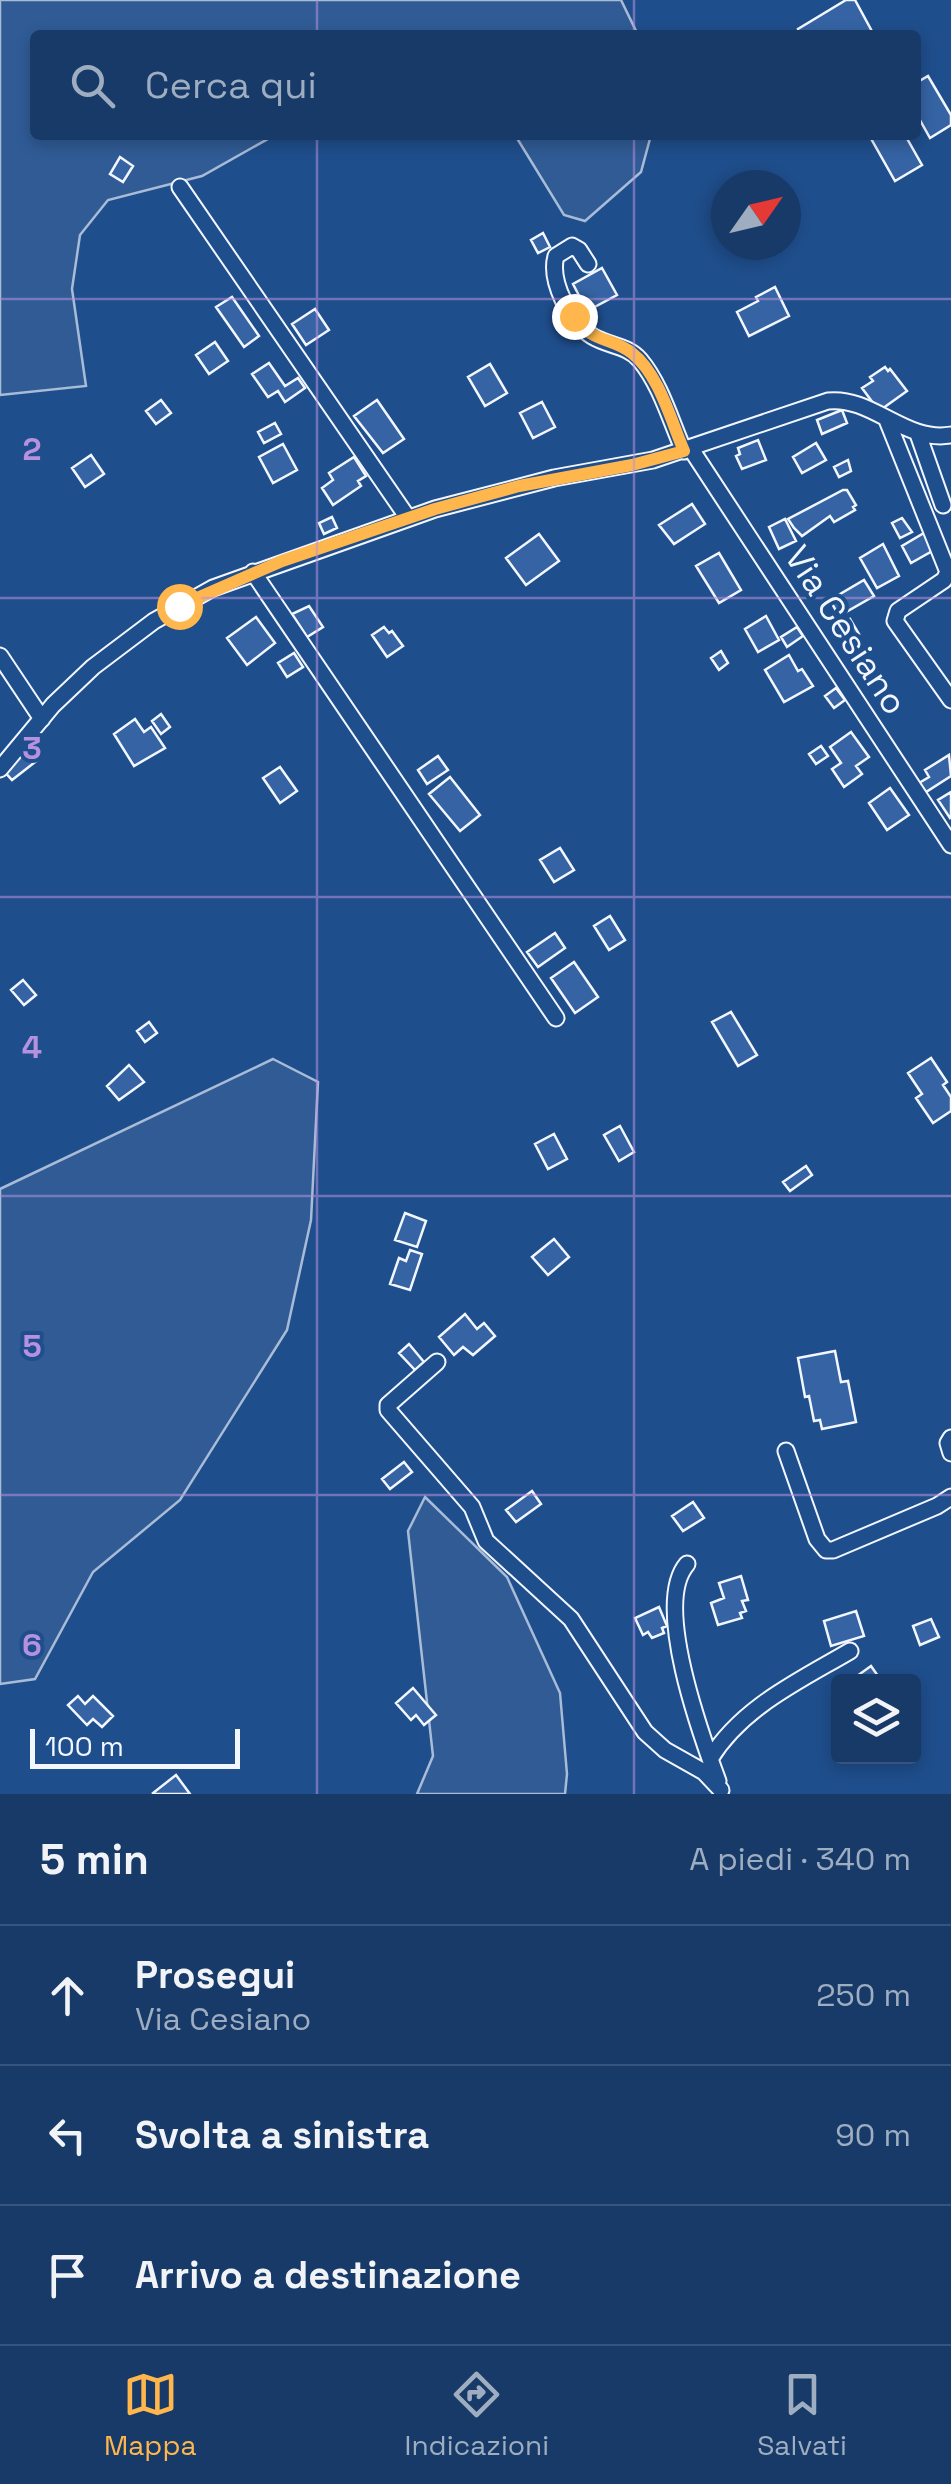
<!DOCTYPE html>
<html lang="it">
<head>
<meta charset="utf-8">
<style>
  :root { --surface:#173a69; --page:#244571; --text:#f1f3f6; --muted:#9eadc0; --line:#36547d; --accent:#ffb74d }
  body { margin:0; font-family:"Space Grotesk",sans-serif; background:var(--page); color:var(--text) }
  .controls { position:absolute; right:30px; bottom:30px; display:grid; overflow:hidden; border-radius:10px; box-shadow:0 5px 15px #0003 }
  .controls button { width:90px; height:90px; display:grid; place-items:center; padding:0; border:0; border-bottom:2px solid var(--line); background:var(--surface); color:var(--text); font:50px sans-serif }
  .compass { position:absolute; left:711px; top:170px; width:90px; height:90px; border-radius:50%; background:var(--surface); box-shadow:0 5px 15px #0003; rotate:56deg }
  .scale { position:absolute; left:30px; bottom:25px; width:210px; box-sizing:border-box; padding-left:10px; border:5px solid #f2f6ff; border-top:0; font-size:28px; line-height:35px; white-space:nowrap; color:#f2f6ff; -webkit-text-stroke:8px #1f4e8c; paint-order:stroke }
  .stop { position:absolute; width:30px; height:30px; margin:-22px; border:8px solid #ffb74d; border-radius:50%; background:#fff }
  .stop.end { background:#ffb74d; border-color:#fff; box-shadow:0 2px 10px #0008 }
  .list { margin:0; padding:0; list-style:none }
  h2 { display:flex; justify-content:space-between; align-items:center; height:130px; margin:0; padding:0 40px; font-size:42px }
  h2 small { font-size:32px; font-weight:400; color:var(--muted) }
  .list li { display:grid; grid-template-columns:65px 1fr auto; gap:30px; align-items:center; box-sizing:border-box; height:140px; padding:0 40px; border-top:2px solid var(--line) }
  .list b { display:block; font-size:38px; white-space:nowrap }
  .list p { margin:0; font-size:32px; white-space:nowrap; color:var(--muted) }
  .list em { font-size:32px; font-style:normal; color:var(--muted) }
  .icon { flex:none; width:55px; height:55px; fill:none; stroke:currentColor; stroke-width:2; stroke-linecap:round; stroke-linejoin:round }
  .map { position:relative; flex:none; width:951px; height:1794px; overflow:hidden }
  .search { position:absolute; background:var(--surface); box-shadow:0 5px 15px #0003; left:30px; right:30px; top:30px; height:110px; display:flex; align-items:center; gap:25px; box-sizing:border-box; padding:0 35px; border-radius:10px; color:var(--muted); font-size:38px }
  .sheet { height:550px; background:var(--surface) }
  nav { display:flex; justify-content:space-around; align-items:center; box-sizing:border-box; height:140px; border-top:2px solid var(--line); background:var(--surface); font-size:28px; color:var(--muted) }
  nav a { display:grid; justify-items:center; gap:5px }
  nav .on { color:var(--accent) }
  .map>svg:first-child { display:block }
  .green { fill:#305b95; stroke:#a8bbd7; stroke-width:2.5 }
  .building { fill:#3563a3; stroke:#f2f6ff; stroke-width:2.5 }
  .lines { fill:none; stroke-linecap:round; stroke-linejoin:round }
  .minor-casing { stroke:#f2f6ff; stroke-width:19 }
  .minor { stroke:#1f4e8c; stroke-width:15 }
  .route { stroke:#ffb74d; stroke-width:12 }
  .grid { fill:none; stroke:#b691df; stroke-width:2.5; stroke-opacity:0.55 }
  .labels { text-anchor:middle; stroke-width:8; stroke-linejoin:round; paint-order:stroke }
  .street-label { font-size:35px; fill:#f2f6ff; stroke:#1f4e8c }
  .grid-label { font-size:32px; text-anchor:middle; font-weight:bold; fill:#b691df; stroke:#1f4e8c; stroke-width:8; stroke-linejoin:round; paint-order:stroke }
</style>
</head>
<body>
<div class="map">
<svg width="951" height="1794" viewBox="0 0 951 1794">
  <rect width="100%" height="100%" fill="#1f4e8c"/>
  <!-- green -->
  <path class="green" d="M0,0H621L638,35H35V135H275L202,176L108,200L80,235L72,289L86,386L0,395Z
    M515,135H651L641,172L585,221L564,215Z
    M273,1059L318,1082L311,1220L287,1330L180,1500L93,1572L35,1679L0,1684V1189Z
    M425,1497L507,1577L560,1693L567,1774L565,1794H417L433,1756L408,1531Z"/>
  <!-- building -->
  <path class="building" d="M846,0H855L874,35H801L798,29Z
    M928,76L951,115V125L930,138L916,113V83Z
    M869,135H905L922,165L895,181Z
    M120,157L133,166L123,182L110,174Z
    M543,233L550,247L538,253L531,240Z
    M602,268L617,295L587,311L573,284Z
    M775,287L789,316L749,336L737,312L758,301L756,297Z
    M232,297L259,336L244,347L216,307Z
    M315,309L329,330L306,345L292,324Z
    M215,342L228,361L209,374L196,355Z
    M269,363L285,386L298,378L305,388L285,402L278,391L268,397L252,374Z
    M490,364L507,393L485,406L468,377Z
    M885,367L888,371L890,369L907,391L879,411L862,388L873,381L870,377Z
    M161,400L171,413L156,424L146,411Z
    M377,400L404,439L383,453L354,416Z
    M542,402L555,427L533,438L520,413Z
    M842,410L847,423L822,434L817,420Z
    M275,423L281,434L264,443L258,432Z
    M758,440L766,460L742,469L736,456L740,454L738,448Z
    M816,443L826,460L802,473L793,457Z
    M283,444L297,470L273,483L259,457Z
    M91,455L104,474L85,487L72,468Z
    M354,457L366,476L358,481L361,486L333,505L322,488L333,480L329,473Z
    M848,460L851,471L839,477L834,467Z
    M843,490H847L856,505L853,507L855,510L834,522L830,516L802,536L794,528L788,519Z
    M692,504L705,524L674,544L659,525Z
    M332,517L337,528L324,534L319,523Z
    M902,518L912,532L900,538L892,523Z
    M785,519L796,541L779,549L769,527Z
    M924,533L934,550L911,563L902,546Z
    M539,534L559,561L526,585L506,558Z
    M883,544L899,576L877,588L860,558Z
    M719,553L741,590L719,603L696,566Z
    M864,580L874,596L839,616L830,600Z
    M309,606L323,627L307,637L292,614Z
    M766,616L779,640L758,652L745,629Z
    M256,617L275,643L247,665L227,638Z
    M850,619L859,634L845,643L836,627Z
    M384,627L389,633L392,631L403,646L387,657L372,635Z
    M797,627L803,636L787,647L781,637Z
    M721,651L728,663L719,670L711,658Z
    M294,653L303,667L287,677L278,663Z
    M789,655L798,671L802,669L813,686L784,702L765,670Z
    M836,688L845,700L834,708L825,696Z
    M161,714L170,727L161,734L152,721Z
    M135,719L144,732L151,727L165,748L134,766L114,734Z
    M851,732L869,757L856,766L862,774L844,787L832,769L841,763L830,747Z
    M821,746L828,756L816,764L809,754Z
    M29,748L39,759L12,780L3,770Z
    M949,755L951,776L926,792L919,783L929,777L925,770Z
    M438,756L448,770L427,784L418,770Z
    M280,767L297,791L280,803L263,778Z
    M450,777L480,815L460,831L429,794Z
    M890,788L909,815L887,830L869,803Z
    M951,792V817L950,818L938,800Z
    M560,848L574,870L554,882L540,860Z
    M610,916L625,940L609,950L594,926Z
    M555,933L565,948L538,967L527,952Z
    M574,962L598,997L575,1013L551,978Z
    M23,980L36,995L24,1005L11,990Z
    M731,1012L757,1055L738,1066L712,1022Z
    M149,1022L157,1033L145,1042L137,1031Z
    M931,1058L947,1082L943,1085L951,1097V1111L933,1123L916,1098L922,1094L908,1073Z
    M129,1065L144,1082L119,1100L107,1086Z
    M620,1126L634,1152L619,1161L604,1135Z
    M554,1134L567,1159L548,1169L535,1144Z
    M806,1166L812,1175L790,1191L783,1182Z
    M405,1213L426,1221L417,1247L395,1240Z
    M554,1239L569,1257L548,1275L532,1257Z
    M410,1250L422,1254L410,1290L390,1284L399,1258L406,1261Z
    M465,1314L477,1329L484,1323L495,1336L473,1355L463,1347L454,1355L439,1337Z
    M409,1344L424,1362L415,1370L399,1353Z
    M835,1351L841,1382L848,1381L856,1422L822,1429L820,1420L814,1421L809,1396L805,1397L798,1358Z
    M404,1462L412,1472L390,1489L382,1479Z
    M532,1491L541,1504L516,1522L506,1510Z
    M693,1502L704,1518L683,1531L672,1516Z
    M741,1576L748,1600L742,1601L746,1611L740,1613L742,1618L718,1625L711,1603L724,1598L719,1583Z
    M659,1607L667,1626L662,1628L664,1633L652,1638L648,1632L643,1635L635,1618Z
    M856,1611L864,1636L831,1646L824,1621Z
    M931,1619L939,1637L920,1645L913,1626Z
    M871,1666L878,1676L871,1682H861L857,1676Z
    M413,1688L436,1715L424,1725L416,1715L411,1720L396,1703Z
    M78,1696L85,1704L93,1696L113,1716L102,1727L93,1719L87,1725L68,1705Z
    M176,1775L190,1794H154L153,1793Z"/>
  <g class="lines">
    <defs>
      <path id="minor" d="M180,187L408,518
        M588,264L579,250L572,246L556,256C549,281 570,322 592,336C608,346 627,345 640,360C661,385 671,422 684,451
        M887,420L948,572L944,580L898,611L895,621L951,700
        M918,434L943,505
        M691,449L951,845
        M253,572L556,1018
        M0,656L42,719
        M0,769L53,705L93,667L154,621L213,588L435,509L554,478L653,460L828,401C872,396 905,443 951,435
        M437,1362L388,1405V1410L472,1507L486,1541L571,1619L645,1732L665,1750L704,1772L721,1790
        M951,1438L948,1443L951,1453
        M786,1451L817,1539L826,1550H833L937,1506L951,1497
        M687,1564C653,1603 701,1735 718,1781
        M710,1759C742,1707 799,1681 850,1651"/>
    </defs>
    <!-- minor casing -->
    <use href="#minor" class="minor-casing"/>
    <!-- minor -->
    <use href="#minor" class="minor"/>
  </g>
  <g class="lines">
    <!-- route -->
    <path class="route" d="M179,606L282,561L435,509L519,486L632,465L684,451C671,421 659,374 632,353C610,336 592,344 574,316"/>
  </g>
  <!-- grid -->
  <path class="grid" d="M317,0V35M634,0V35M317,135V1794M634,135V1794M0,299H951M0,598H951M0,897H951M0,1196H951M0,1495H951"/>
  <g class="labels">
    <!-- street labels -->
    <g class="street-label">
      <text transform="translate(846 630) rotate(57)" y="12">Via Cesiano</text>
    </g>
  </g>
  <g class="grid-label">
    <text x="32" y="460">2</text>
    <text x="32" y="759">3</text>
    <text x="32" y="1058">4</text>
    <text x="32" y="1357">5</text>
    <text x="32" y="1656">6</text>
  </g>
</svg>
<div class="controls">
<button><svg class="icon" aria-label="layers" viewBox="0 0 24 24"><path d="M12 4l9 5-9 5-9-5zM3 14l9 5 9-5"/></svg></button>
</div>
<svg class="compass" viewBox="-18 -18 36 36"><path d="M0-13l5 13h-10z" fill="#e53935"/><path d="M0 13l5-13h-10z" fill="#9eadc0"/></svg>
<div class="scale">100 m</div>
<div class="stop" style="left:179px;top:606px"></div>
<div class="stop end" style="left:574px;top:316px"></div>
<div class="search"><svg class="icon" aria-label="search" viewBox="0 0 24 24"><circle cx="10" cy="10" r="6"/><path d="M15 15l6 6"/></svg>Cerca qui</div>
</div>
<section class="sheet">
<h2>5 min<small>A piedi · 340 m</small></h2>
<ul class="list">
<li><svg class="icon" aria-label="ahead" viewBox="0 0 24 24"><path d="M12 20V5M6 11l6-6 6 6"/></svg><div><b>Prosegui</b><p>Via Cesiano</p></div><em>250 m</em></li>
<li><svg class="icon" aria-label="left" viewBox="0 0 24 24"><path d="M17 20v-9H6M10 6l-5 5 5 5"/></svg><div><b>Svolta a sinistra</b></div><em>90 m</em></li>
<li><svg class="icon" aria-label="arrive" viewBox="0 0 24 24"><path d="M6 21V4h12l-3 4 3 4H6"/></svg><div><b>Arrivo a destinazione</b></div></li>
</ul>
</section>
<nav>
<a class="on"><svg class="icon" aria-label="map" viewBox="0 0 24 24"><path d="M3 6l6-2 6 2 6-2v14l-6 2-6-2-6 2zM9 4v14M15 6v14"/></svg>Mappa</a>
<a><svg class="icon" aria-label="directions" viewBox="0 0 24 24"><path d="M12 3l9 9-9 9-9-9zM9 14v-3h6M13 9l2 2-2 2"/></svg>Indicazioni</a>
<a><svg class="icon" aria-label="saved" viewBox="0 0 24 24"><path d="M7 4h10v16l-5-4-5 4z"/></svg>Salvati</a>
</nav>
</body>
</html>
